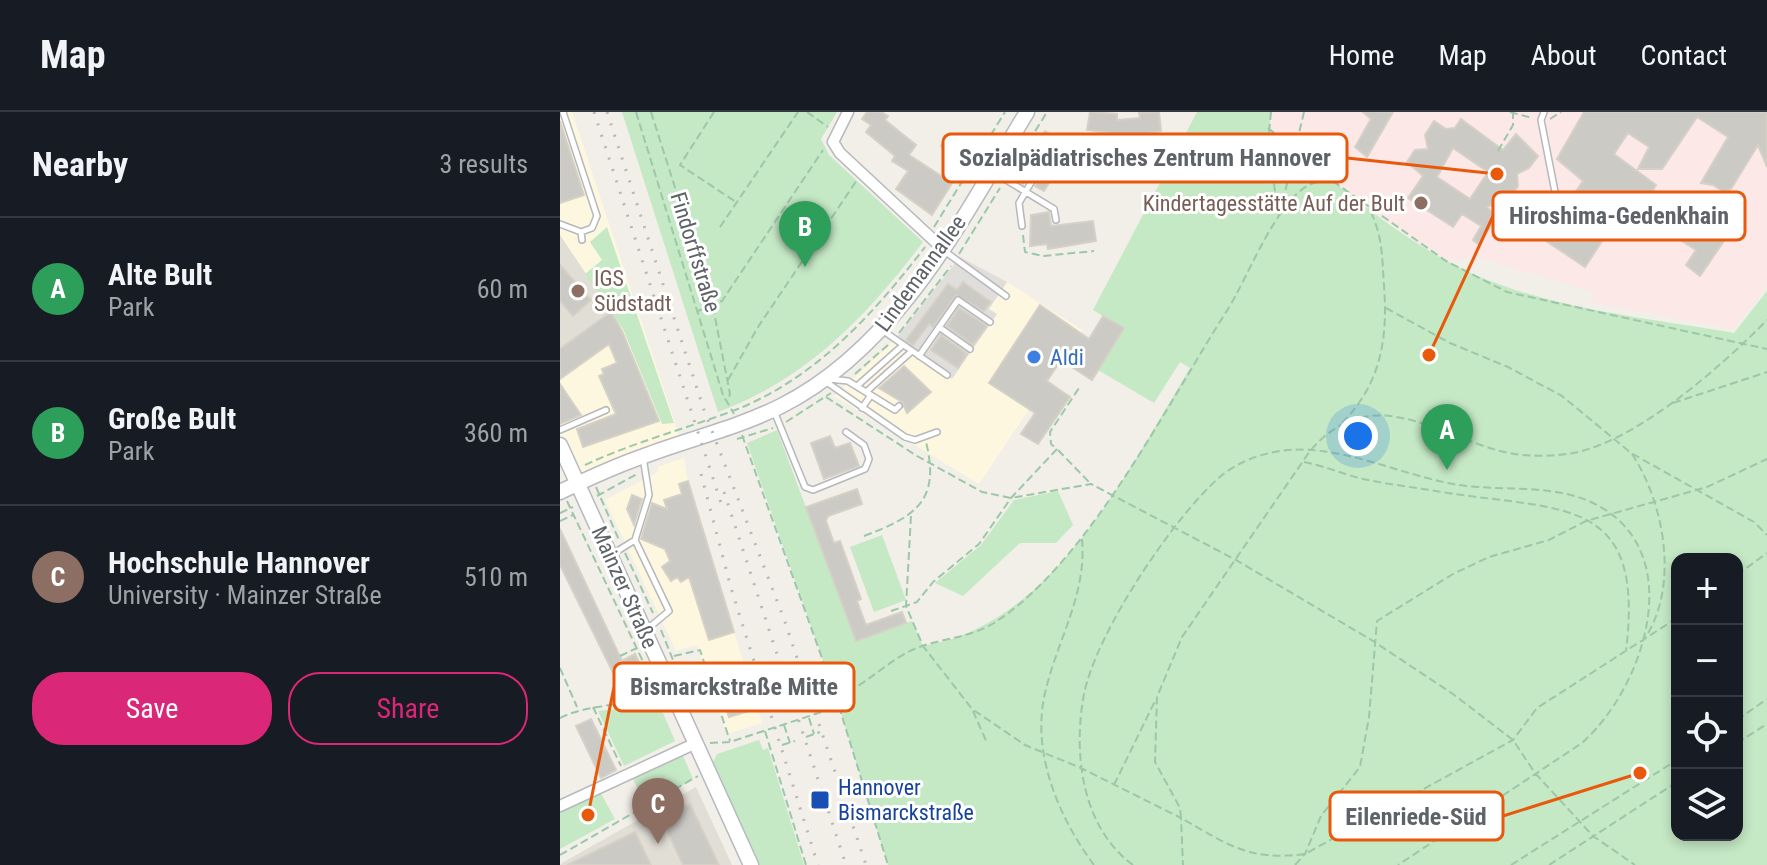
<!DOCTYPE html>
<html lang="en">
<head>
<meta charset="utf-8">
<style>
  :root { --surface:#171b24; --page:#242831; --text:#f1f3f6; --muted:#9ea1a6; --line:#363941; --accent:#db2777 }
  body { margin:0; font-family:"Roboto Condensed",sans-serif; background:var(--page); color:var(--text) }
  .controls { position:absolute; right:24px; bottom:24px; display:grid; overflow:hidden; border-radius:16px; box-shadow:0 4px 12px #0003 }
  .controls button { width:72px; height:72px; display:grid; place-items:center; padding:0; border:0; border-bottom:2px solid var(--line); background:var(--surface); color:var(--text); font:40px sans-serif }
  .you { position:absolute; left:798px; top:324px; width:28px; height:28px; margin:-20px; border:6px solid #fff; border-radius:50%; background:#1a73e8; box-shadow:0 0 0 12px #1a73e833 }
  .badge { display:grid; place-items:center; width:52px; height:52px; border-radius:50%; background:var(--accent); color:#fff; font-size:26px; font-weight:700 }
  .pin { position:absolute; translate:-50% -66px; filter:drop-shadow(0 2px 4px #0008) }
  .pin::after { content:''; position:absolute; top:42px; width:28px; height:24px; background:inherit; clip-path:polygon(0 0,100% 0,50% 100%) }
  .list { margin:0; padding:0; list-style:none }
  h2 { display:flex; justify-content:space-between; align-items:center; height:104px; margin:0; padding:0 32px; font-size:34px }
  h2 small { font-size:26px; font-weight:400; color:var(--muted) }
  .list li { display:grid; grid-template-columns:52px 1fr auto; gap:24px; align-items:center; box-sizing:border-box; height:144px; padding:0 32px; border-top:2px solid var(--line) }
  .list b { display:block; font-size:30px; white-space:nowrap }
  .list p { margin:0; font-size:26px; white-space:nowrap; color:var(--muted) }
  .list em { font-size:26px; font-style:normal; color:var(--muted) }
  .actions { display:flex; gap:16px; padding:24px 32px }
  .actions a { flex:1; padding:18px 0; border:2px solid var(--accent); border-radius:32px; text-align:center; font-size:28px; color:var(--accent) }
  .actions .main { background:var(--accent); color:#fff }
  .icon { flex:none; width:44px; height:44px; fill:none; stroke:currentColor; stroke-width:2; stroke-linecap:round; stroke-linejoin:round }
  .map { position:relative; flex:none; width:1207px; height:753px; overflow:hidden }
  header { display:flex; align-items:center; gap:48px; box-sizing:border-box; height:112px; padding:0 40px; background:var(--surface); border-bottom:2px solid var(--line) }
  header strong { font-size:38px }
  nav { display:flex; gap:44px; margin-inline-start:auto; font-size:28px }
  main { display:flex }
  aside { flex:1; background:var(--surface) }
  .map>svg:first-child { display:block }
  .commercial { fill:#fef7e0 }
  .industrial { fill:#e0deda }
  .education { fill:#e1ded6 }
  .medical { fill:#fce8e6 }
  .green { fill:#c5e8c5; fill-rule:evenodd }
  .building { fill:#cccac5; stroke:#d6d1c6; stroke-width:2; fill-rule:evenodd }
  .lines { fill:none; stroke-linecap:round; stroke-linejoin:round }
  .lane-casing { stroke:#b5b8bc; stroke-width:8 }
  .street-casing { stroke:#b5b8bc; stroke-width:13 }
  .secondary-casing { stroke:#b6babf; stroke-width:17 }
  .path { stroke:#9cc7a9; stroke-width:2; stroke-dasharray:8 4; stroke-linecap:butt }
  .lane { stroke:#fff; stroke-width:5 }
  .street { stroke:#fff; stroke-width:10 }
  .secondary { stroke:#fff; stroke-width:14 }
  .rail { stroke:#b6b7b8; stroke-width:3; stroke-dasharray:2 10; stroke-linecap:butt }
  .education-dot { fill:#8d6e63; stroke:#fff; stroke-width:3 }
  .shop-dot { fill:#3f7fe0; stroke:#fff; stroke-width:3 }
  .transit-dot { fill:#1a4fb4; stroke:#fff; stroke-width:3 }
  .labels { text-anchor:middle; stroke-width:6; stroke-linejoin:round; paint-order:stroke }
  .education-label { font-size:22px; fill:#785e54; stroke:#fff; text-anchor:end }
  .street-label { font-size:22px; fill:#5f6368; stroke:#fff }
  .shop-label { font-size:22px; fill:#366cbe; stroke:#fff; text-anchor:start }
  .transit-label { font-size:22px; fill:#164399; stroke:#fff; text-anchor:start }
  .leader { fill:none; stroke:#e8590c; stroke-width:3 }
  .callout-dot { fill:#e8590c; stroke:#fff; stroke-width:3 }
  .callout { fill:#fff; stroke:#e8590c; stroke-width:3 }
  .callout-label { font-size:24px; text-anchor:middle; font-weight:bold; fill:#5f6368 }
</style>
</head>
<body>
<header>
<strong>Map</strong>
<nav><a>Home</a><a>Map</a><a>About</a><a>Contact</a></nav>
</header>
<main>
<aside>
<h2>Nearby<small>3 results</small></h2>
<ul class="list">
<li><span class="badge" style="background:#2e9e5b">A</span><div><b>Alte Bult</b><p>Park</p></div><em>60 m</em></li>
<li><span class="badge" style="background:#2e9e5b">B</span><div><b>Große Bult</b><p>Park</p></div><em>360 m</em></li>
<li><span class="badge" style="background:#8d6e63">C</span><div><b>Hochschule Hannover</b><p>University · Mainzer Straße</p></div><em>510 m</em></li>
</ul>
<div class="actions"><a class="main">Save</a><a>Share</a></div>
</aside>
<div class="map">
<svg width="1207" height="753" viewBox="0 0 1207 753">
  <rect width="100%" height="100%" fill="#f1efe8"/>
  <!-- commercial -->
  <path class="commercial" d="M0,0H12L122,332L19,372L0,333Z
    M447,170L522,218L419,372L274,284L334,229L417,231L437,203L429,197Z
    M124,346L128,370L202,611L167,622L137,533L116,539L45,388L98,360V355Z"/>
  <!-- industrial -->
  <path class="industrial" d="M400,145L447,170L429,197L437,202L392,267L334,229Z"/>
  <!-- education -->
  <path class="education" d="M0,123L51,199L0,237Z
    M136,675L172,753H0L2,751Z"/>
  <!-- medical -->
  <path class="medical" d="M711,0H1207V174L1173,217L1031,190L1036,181L918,145L886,149L774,70L708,16Z"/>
  <!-- green -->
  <path class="green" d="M62,0H277L261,27L269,43L363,130C307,204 247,267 158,300Z
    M637,0H711L709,16C764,62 822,113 885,148C969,195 1081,205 1174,221L1207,179V753H328L276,585L187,331L217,318L296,529L352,509L363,534C494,513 567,359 630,256L620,250L594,291L538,258L564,217L533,198ZM1117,447H1177V723H1117Z
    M47,115L114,311L102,312L63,217L25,162L42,148L30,130Z
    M498,379L513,413L496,431H460L403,484L375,471L421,433L454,388Z
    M322,423L346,488L314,500L290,435Z
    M97,587L115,629L64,654L38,599L80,594Z
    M199,628L203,638L208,636L244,753H194L150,656L157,642Z
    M123,644L133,667L86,694L73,667Z
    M40,680L55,707L0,737V700Z"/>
  <!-- building -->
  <path class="building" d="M307,0H321L328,4L325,8L356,33L349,43L392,71L372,103L336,77L348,59L332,49L335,44L306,20L311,13L302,7Z
    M530,0L557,2V8L580,6L579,1L599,0L601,19L550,28V21L527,18Z
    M803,0H833L807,45L795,35L811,7Z
    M1024,0H1207V55L1198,33L1171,77L1164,80L1153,73L1141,71L1168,25L1137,5L1102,57H1078L1089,35L1068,21L1054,42L1096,73L1093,78L1139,113L1150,117L1159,104L1175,113L1140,164L1126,153L1136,138L1046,81L1043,85L1039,82L1028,98L1052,114L1025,155L983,127L1023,69L997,47Z
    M901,7L943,38L956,22L978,44L969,56L957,62L958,74L949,87L927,95L937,105L918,132L913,128L921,114L902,102L893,115L848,86L863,64L847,50L855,38L868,37L865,23L874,9L886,17L895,16ZM893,36L928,60L910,87L877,65Z
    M0,9L24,83L0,91Z
    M485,19L512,35L484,79L475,74L488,52L485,45L479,47L463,72L456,67Z
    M390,21L409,35L400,48L381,34Z
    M489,100L491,114L533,109L536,129L488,137L487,132L470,134L471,103Z
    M0,153L31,188L13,204L0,189Z
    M403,170L431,190L424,199L396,183L373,215L369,212L353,233L346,228L388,172L397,178Z
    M480,193L529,227L543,204L564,216L532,268L501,248L487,269L510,285L478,332L461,322L475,301L429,271Z
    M399,196L427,214L413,233L387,214Z
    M51,200L62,219L99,309L23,335L17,317L56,302L39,264L44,262L42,257L57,251L49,232L0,267V237Z
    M381,223L407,242L398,256L371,238Z
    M344,254L371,280L347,301L342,290L319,276Z
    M0,272L21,303L0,312Z
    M270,324L275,336L290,331L299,354L264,367L251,331Z
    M128,369L174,520L149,528L129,465L121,470L117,465L111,469L102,455L110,449L105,437L81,427L92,391L107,397L104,388L122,382L119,372Z
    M297,377L302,392L268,404L266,409L274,431L280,429L301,487L297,489L306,513L342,500L346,511L296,529L246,395Z
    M72,383L82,387L74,413L67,397Z
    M0,417L62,549L75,542L91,575L66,587L0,453Z
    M180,555L195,597L169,605L159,577L155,579L152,570L157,568L156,562Z
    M31,607L56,658L41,666L16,614Z
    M130,692L159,753H123L101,706Z
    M75,720L91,753H7Z"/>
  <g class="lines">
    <defs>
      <path id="lane" d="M433,60L494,97L496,108
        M0,112L21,120L32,116L37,104L3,0
        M462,114L459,91L483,50
        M979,114L996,85L981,8L984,0
        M21,120L22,128
        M383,138L446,184
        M379,215L410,237
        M322,218L387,263
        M359,244L398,188L430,210
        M269,267L288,269L335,298L339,294
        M265,269L345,325L355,328L377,320
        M297,274L343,233
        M306,280L352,239
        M302,296L311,283
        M214,299L245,375L253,378L305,357L309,347L304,333L286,320
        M0,318L46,298
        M75,428L109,499L86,518
        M51,443L75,428L89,383L83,345"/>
      <path id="street" d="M288,0L273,30L280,41L382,136
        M0,694L134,632"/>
      <path id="secondary" d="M0,333L191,753
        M0,380C27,367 55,354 84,344C129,327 177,316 221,294C338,235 402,107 467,0"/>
    </defs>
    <!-- lane casing -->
    <use href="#lane" class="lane-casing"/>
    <!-- street casing -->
    <use href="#street" class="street-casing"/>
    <!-- secondary casing -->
    <use href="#secondary" class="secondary-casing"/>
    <!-- path -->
    <path class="path" d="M76,0L163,283L174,302
      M91,0L153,195L170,282L168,287
      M154,0L120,53L176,90
      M247,0L268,15
      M711,0L708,31L719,106
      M950,0L972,6
      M990,7L1001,0
      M708,16L774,70L886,149L947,180L1207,237
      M938,39L953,13V2
      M450,60L487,0
      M720,101L744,0
      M160,115L238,0
      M374,115L445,0
      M463,123L465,140L483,144L534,139
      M399,142L440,76
      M826,196L890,231L948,255L1002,284L1071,341L1194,410L1207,423
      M138,199L162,189L263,38
      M339,221L391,154
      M295,262L329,232
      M168,268L198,215L297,68
      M266,285L357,344L422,380L451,386L531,372L676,448L813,529L893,582L953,628L975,661L1033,724L1075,753
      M1113,291L1207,260
      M226,310L271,281
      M782,311C821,272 828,226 824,174C822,145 823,124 809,96
      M182,323L276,585L328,753
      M177,327L213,316
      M498,338L530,371
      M1072,342C1105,392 1120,477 1083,529
      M744,350C764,354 783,362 803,367C831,373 860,376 888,381C1006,399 1085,385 1066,539
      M25,353C72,331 121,318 170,300C253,269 312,204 365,135
      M36,375L59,428
      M37,384L77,362
      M7,389L105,596
      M0,401L13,395
      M351,404L346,494L363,534L412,597L465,633L521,656L621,706L623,753
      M0,409L13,403
      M304,424C354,405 381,390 366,330
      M522,427C527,483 497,528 485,581C471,641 499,706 534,753
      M65,441L93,501
      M1177,463L1207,441
      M331,499L357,490L373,470L419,432L451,386L497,337L491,332L490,320L519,276
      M1117,506L977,596L953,628L745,742C688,749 669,733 621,706L620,696L595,650L597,585L622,525L750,339C810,269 873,321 940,339C964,345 989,345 1013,341C1077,329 1162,254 1207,208
      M101,518L119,563
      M60,544L77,536
      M114,544L140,538L170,629
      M0,556L17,595
      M277,584C305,574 323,553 348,540C375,526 406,528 434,511C528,451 607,292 668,197C688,165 717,87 751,72C758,69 766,70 774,70
      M33,595L61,654
      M413,599L427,631
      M0,606C32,590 67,596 98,581
      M249,606L254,622
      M1177,608L1207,587
      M224,613L230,631
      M205,619L246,753
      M246,625L260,620
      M150,631L170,630L277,595
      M1177,631L1207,612
      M222,633L235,629
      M554,673L595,589
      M0,743L138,664
      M573,753C521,715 513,640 524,582C536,521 614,404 661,364C674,353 694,344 710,341C768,327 832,360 888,371C934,381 987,370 1031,390C1131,436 1085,575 1022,631L838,753
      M735,753L745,742L761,704L800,655L809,605L817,509L893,462L929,445L989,428L1026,409L1147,375L1207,347
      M951,753L1117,648
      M989,753L1117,670"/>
    <!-- lane -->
    <use href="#lane" class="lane"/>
    <!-- street -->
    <use href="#street" class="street"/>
    <!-- secondary -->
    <use href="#secondary" class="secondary"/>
    <!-- rail -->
    <path class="rail" d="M34,0L161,391
      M47,0L144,298L224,507L306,753
      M141,362L171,476L258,753
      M164,380L286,753"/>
  </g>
  <!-- markers -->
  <g class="education-dot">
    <circle cx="861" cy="91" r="8"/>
    <circle cx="18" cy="179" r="8"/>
  </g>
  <circle class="shop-dot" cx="474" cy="245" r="8"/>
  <rect class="transit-dot" x="250" y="678" width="20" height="20" rx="4"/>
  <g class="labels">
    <!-- education labels -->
    <g class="education-label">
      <text x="845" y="99">Kindertagesstätte Auf der Bult</text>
      <text x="34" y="174" text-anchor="start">IGS<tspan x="34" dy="25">Südstadt</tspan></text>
    </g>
    <!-- street labels -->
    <g class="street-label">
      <text transform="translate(136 140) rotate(73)" y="8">Findorffstraße</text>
      <text transform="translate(360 161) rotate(-54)" y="8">Lindemannallee</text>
      <text transform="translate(65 475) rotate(66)" y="8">Mainzer Straße</text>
    </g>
    <!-- shop labels -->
    <g class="shop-label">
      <text x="490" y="253">Aldi</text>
    </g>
    <!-- transit labels -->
    <g class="transit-label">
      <text x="278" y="683">Hannover<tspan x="278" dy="25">Bismarckstraße</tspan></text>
    </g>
  </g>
  <!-- callouts -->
  <path class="leader" d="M937 62L787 46M869 243L933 104M28 703L54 575M1080 661L943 704"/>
  <g class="callout-dot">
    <circle cx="937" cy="62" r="8"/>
    <circle cx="869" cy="243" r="8"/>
    <circle cx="28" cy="703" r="8"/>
    <circle cx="1080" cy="661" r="8"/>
  </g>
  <g class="callout">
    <rect x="383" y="22" width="404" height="48" rx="8"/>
    <rect x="933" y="80" width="252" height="48" rx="8"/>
    <rect x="54" y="551" width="240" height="48" rx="8"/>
    <rect x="770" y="680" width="173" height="48" rx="8"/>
  </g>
  <g class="callout-label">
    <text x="585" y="54">Sozialpädiatrisches Zentrum Hannover</text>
    <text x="1059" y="112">Hiroshima-Gedenkhain</text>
    <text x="174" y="583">Bismarckstraße Mitte</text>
    <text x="856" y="713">Eilenriede-Süd</text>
  </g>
</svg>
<div class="controls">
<button>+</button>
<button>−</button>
<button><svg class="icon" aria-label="locate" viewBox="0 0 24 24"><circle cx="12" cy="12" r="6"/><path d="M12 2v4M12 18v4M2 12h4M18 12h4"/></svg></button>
<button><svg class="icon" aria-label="layers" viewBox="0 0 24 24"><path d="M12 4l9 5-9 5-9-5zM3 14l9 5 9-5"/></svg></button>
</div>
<div class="you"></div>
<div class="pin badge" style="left:887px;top:358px;background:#2e9e5b">A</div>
<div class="pin badge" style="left:245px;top:155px;background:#2e9e5b">B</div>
<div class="pin badge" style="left:98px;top:732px;background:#8d6e63">C</div>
</div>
</main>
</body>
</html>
